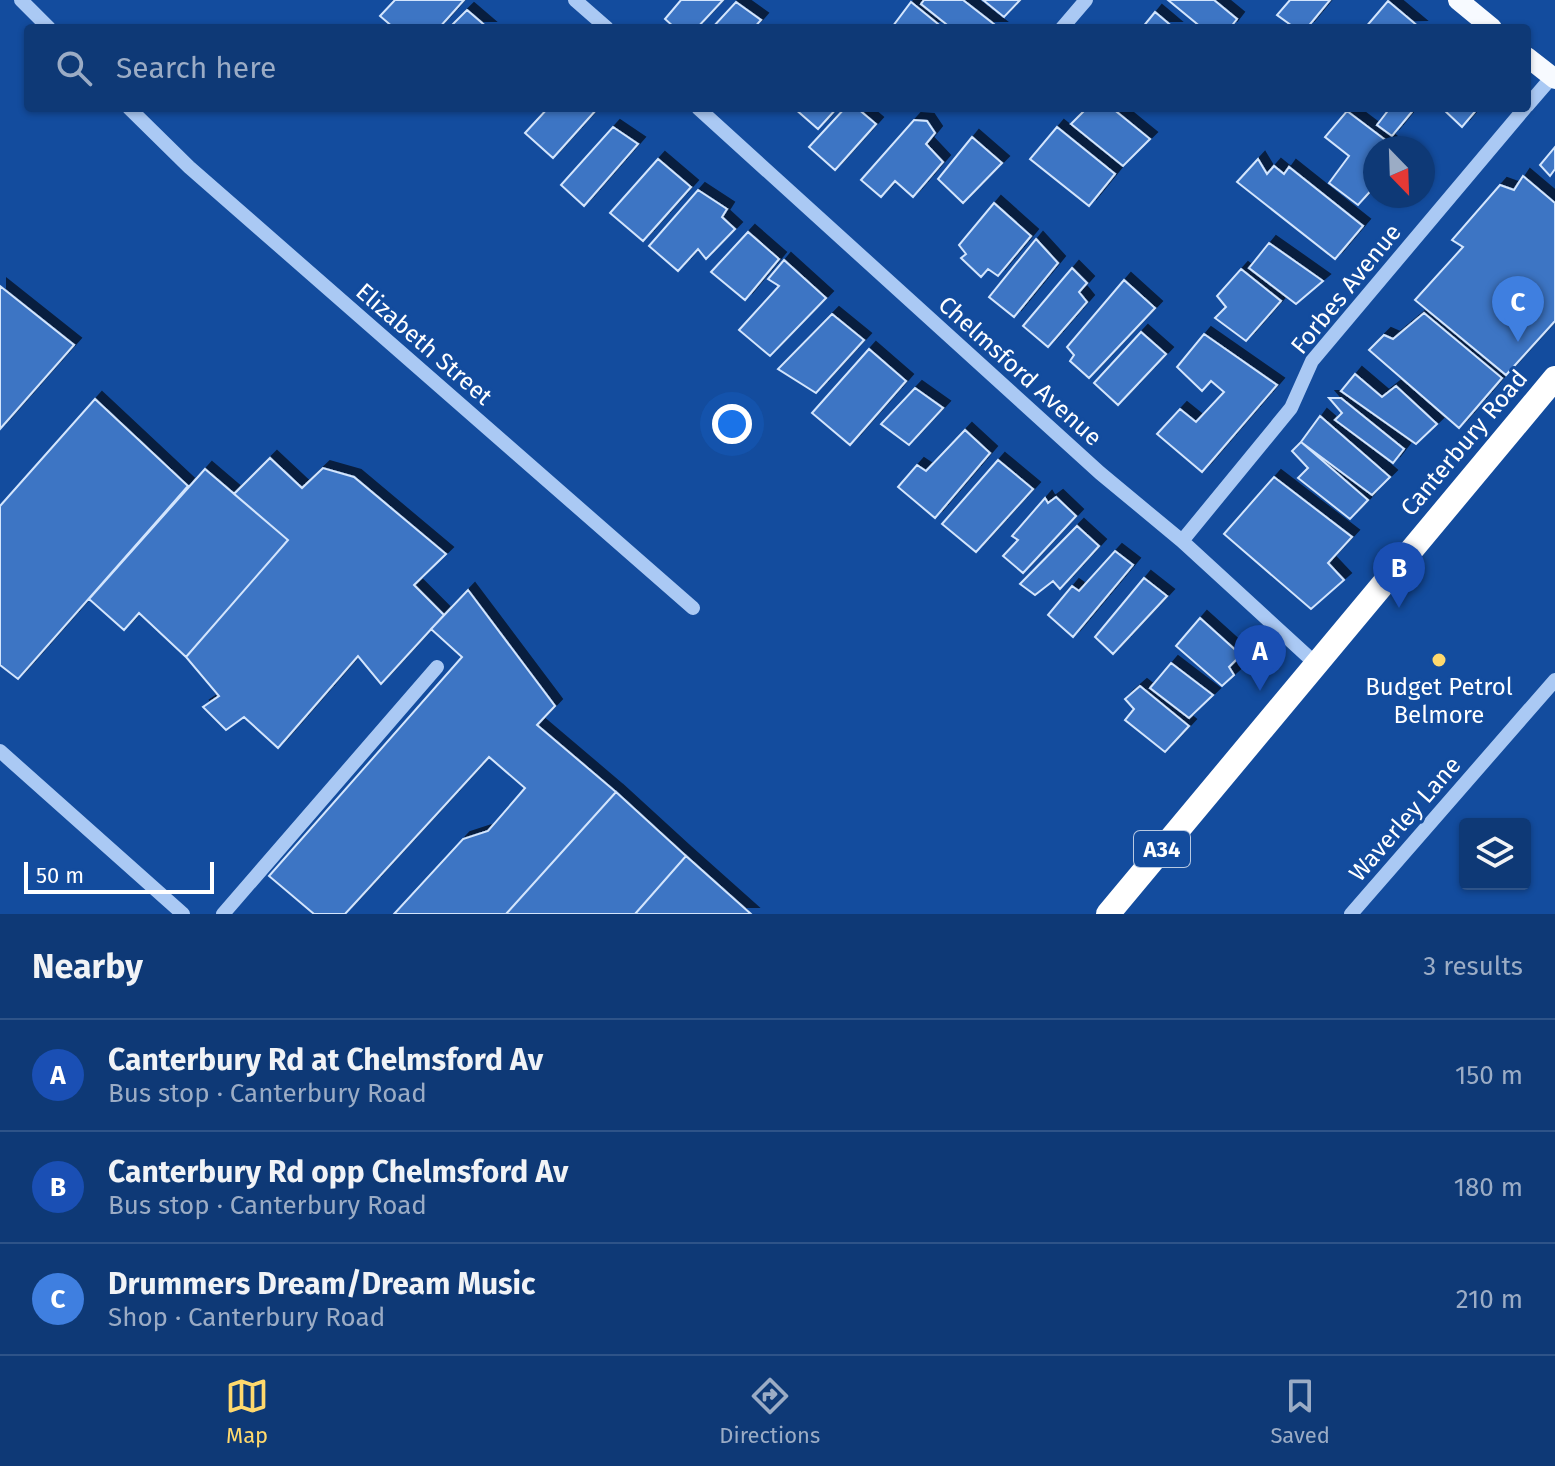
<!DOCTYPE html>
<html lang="en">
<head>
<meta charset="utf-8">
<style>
  :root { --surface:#0e3976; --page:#17407b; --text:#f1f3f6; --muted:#9bacc5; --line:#2e5388; --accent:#ffd96d }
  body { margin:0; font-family:"Fira Sans",sans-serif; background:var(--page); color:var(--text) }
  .controls { position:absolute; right:24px; bottom:24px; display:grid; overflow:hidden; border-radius:8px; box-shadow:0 2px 6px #0004 }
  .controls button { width:72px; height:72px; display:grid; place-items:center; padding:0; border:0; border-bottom:2px solid var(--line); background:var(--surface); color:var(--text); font:40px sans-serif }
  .compass { position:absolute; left:1363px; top:136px; width:72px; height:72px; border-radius:50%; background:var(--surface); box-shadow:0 2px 6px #0004; rotate:157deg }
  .scale { position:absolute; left:24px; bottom:20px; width:190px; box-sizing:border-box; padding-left:8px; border:4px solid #fff; border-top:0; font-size:22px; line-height:28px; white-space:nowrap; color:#fff; -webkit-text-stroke:6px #134c9e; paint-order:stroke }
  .you { position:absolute; left:732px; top:424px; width:28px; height:28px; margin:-20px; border:6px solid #fff; border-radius:50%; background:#1a73e8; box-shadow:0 0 0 12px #1a73e833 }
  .badge { display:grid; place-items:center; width:52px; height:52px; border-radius:50%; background:var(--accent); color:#fff; font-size:26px; font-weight:700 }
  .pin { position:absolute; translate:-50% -66px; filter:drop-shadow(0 2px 4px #0008) }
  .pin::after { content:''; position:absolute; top:42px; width:28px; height:24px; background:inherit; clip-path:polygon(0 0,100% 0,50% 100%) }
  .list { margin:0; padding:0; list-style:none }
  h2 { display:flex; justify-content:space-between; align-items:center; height:104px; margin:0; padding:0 32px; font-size:34px }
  h2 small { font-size:26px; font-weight:400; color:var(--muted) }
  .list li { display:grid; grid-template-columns:52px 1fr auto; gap:24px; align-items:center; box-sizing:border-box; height:112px; padding:0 32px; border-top:2px solid var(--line) }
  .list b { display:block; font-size:30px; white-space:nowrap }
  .list p { margin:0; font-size:26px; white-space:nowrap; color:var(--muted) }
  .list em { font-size:26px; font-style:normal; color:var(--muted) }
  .icon { flex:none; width:44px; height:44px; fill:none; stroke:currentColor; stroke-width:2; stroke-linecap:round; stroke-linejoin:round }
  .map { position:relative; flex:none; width:1555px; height:914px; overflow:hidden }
  .search { position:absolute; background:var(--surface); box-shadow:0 2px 6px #0004; left:24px; right:24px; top:24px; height:88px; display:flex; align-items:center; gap:20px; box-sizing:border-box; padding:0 28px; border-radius:8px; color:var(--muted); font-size:30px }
  .sheet { height:440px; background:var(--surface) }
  nav { display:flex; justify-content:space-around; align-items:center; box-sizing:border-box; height:112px; border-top:2px solid var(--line); background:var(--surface); font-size:22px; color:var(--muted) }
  nav a { display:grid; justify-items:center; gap:4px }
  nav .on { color:var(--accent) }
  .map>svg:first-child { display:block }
  .building { fill:#3d75c4; stroke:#d3e5fd; stroke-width:2; filter:url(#shadow) }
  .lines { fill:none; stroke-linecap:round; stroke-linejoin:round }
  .minor { stroke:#aac9f4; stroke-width:14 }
  .major { stroke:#f7faff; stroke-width:20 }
  .highway { stroke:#fff; stroke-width:24 }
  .poi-dot { fill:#ffd96d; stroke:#134c9e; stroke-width:3 }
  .labels { text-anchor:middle; stroke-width:6; stroke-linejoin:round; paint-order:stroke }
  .shield { fill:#134c9e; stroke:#b8c9e2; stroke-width:2 }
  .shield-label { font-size:22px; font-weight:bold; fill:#fff }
  .street-label { font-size:24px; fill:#fff; stroke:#134c9e }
  .poi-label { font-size:24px; fill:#fff; stroke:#134c9e }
</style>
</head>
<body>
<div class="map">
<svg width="1555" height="914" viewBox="0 0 1555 914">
  <defs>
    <filter id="shadow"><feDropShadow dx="7" dy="-7" stdDeviation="0" flood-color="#0009"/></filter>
  </defs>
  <rect width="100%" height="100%" fill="#134c9e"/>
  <!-- building -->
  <path class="building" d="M395,0H464L439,28H394L380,16Z
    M681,0H723L697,28H675L665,19Z
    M924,0H963L999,28H951L921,4Z
    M983,0H1020L1004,17Z
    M1168,0H1214L1237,19L1230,28H1202Z
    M1290,0H1330L1307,28H1295L1277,15Z
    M1388,1L1419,27L1365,28Z
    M736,2L761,20L754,28H712Z
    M911,2L943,28H896L893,26Z
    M467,10L488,28H449Z
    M1155,12L1174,28H1142Z
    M548,108L597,109L553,158L525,133Z
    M794,108H837L818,129Z
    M845,108H857L876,124L835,170L809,147Z
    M1079,108H1112L1150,139L1123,166L1071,124L1083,112Z
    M1415,108L1392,136L1377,125L1390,108Z
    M1442,108H1478L1462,127Z
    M1347,111L1396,148H1375V186L1358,205L1329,183L1349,156L1325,137Z
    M914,120L927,121L935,133L926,144L943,162L913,197L895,181L881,197L861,180Z
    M613,127L638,144L584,206L561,185Z
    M1057,127L1115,174L1089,206L1030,159Z
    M972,137L1002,163L963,203L938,179Z
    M1555,147V169L1550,176L1540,165Z
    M658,159L691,187L643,241L610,213Z
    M1258,159L1267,174L1274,166L1284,174L1289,167L1363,226L1335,259L1237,182Z
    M1523,176L1555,203V321L1506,375L1415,300L1463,247L1452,240L1500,185L1514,190Z
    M698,190L727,209L722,217L735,229L706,259L698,249L678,271L649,246Z
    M994,203L1031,236L998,276L988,269L981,277L961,258L966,254L959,245Z
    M748,232L779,259L745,300L711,272Z
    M1036,239L1058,263L1014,317L989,297Z
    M1269,243L1323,281L1296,304L1249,268Z
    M784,260L826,298L770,356L739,330L779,286L768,279Z
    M1072,268L1087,283L1079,292L1087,302L1048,347L1023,326Z
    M1241,269L1281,301L1246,341L1215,318L1226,307L1217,296Z
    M1124,280L1155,308L1089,378L1070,361L1074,355L1067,347Z
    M0,286L74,345L0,429Z
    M1424,313L1502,378L1459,428L1369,350L1384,335L1393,339Z
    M832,314L864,340L816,393L778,369Z
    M1141,332L1166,354L1118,405L1094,383Z
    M1204,334L1277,385L1202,472L1157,434L1180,409L1196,422L1224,392L1211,381L1202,391L1177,367Z
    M869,349L906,381L850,445L812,413Z
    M1355,374L1382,397L1396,386L1437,424L1416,444L1341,391Z
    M915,388L943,408L909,445L881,424Z
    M1329,398H1341L1404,449L1393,463L1335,420L1342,413Z
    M95,399L188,486L18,679L0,665V506Z
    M1320,416L1390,477L1372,495L1301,442Z
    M965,430L990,453L935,518L898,487L917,465L926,471Z
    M1301,442L1368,500L1350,519L1298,478L1308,468L1292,451Z
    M270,458L302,488L323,468L354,477L446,554L414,585L444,615L381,684L358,656L278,748L244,717L226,730L203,707L219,696L186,657L288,540L234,494Z
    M998,460L1033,489L976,552L942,524Z
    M205,469L288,540L186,657L139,613L124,630L89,599Z
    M1274,477L1352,537L1328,563L1344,580L1311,609L1224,534Z
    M1056,497L1076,516L1023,573L1003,556L1018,540L1012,536L1045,498L1048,503Z
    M1077,526L1099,546L1060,589L1053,581L1035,595L1020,584Z
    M1115,551L1133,565L1073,637L1048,615L1072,586L1079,591Z
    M1144,578L1167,596L1113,654L1095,637Z
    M468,590L555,706L537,725L616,792L506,914H394L463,839L488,831L525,788L489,757L345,914H314L269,876L462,657L431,629Z
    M1200,618L1241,655L1229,667L1234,675L1222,686L1176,646Z
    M1171,663L1213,695L1189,718L1150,688Z
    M1140,686L1189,726L1165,752L1125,720L1134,709L1125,699Z
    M616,792L686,856L635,914H506Z
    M686,856L751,914H635Z"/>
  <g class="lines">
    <!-- minor -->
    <path class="minor" d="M21,0L49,28
      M575,0L607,28
      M1062,28L1086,0
      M1527,106L1552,77
      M129,108L189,167L693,608
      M698,108L1100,473L1182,541L1315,663
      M1182,541L1291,408L1312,361L1525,108
      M0,751L183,914
      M223,914L437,667
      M1351,914L1555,680"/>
    <!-- major -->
    <path class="major" d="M1458,0L1492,28
      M1527,57L1555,79"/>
    <!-- highway -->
    <path class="highway" d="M1108,914L1555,378"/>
  </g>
  <!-- markers -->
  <circle class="poi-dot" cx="1439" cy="660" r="8"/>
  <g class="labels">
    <!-- shield labels -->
    <rect class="shield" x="1134" y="831" width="56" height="36" rx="6"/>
    <g class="shield-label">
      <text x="1162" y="857">A34</text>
    </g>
    <!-- street labels -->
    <g class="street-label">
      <text transform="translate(1346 289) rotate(-51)" y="8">Forbes Avenue</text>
      <text transform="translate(424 344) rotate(41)" y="8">Elizabeth Street</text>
      <text transform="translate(1020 371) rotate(42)" y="8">Chelmsford Avenue</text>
      <text transform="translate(1464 443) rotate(-50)" y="8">Canterbury Road</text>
      <text transform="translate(1405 819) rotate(-49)" y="8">Waverley Lane</text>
    </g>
    <!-- poi labels -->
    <g class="poi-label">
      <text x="1439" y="695">Budget Petrol<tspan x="1439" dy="28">Belmore</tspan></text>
    </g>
  </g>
</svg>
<div class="controls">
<button><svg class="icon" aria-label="layers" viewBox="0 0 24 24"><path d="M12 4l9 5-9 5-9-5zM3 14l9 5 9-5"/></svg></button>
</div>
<svg class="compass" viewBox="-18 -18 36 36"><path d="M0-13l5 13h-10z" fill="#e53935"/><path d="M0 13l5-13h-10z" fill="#9bacc5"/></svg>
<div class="scale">50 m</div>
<div class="you"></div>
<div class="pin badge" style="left:1260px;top:691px;background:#1a4fb4">A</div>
<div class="pin badge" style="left:1399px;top:608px;background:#1a4fb4">B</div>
<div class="pin badge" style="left:1518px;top:342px;background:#3f7fe0">C</div>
<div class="search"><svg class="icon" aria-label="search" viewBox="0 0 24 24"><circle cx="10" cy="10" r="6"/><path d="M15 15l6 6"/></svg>Search here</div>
</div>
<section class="sheet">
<h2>Nearby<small>3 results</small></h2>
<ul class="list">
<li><span class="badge" style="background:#1a4fb4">A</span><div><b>Canterbury Rd at Chelmsford Av</b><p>Bus stop · Canterbury Road</p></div><em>150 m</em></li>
<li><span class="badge" style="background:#1a4fb4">B</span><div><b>Canterbury Rd opp Chelmsford Av</b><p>Bus stop · Canterbury Road</p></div><em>180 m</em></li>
<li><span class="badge" style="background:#3f7fe0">C</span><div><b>Drummers Dream/Dream Music</b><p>Shop · Canterbury Road</p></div><em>210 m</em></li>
</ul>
</section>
<nav>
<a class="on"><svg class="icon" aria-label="map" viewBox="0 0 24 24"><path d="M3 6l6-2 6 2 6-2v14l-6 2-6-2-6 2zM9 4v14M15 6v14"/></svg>Map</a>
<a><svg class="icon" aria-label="directions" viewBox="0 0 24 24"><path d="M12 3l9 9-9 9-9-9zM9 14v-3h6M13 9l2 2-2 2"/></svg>Directions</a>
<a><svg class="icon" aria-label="saved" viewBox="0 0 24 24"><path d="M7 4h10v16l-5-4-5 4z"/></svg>Saved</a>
</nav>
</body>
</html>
